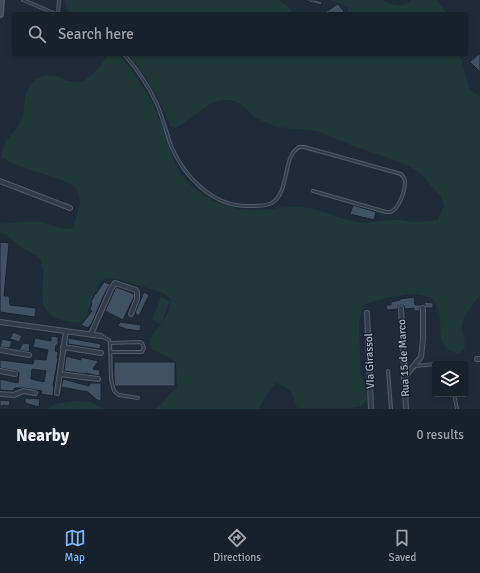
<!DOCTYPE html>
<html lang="en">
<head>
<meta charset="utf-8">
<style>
  :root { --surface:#17212a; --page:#202932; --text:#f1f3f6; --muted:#9ea3a8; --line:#363e47; --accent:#7cb6fb }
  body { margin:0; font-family:Signika,sans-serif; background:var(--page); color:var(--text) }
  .controls { position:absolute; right:12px; bottom:12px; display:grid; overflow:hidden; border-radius:4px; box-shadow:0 2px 6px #0003 }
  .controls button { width:36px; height:36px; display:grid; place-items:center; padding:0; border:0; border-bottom:1px solid var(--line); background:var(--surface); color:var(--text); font:20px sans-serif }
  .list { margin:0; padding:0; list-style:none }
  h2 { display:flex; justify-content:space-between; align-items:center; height:52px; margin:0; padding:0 16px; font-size:17px }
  h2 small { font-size:13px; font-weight:400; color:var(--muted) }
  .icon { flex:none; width:22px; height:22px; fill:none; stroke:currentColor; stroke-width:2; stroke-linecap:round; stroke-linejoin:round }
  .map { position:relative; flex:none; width:480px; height:409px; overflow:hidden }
  .search { position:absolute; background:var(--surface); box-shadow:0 2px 6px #0003; left:12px; right:12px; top:12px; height:44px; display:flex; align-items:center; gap:10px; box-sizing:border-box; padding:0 14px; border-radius:4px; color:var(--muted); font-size:15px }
  .sheet { height:108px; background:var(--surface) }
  nav { display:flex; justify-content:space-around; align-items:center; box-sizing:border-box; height:56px; border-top:1px solid var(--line); background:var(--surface); font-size:11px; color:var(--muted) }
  nav a { display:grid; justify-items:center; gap:2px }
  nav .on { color:var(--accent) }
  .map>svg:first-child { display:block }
  .green { fill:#213839 }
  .building { fill:#425160; stroke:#1b252f; fill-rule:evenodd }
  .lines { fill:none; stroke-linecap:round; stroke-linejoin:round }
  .lane-casing { stroke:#505b66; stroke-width:4 }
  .street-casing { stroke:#505b66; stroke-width:6 }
  .secondary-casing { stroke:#505b66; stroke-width:8 }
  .lane { stroke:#333d49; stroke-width:2 }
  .street { stroke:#333d49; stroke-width:4 }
  .secondary { stroke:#414d5c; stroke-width:5.5 }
  .labels { text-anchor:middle; stroke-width:3; stroke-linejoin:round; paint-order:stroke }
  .street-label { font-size:11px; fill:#adb8c5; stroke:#19232d }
</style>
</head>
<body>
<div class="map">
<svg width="480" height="409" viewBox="0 0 480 409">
  <rect width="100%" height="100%" fill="#1f2c38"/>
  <!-- green -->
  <path class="green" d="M64,0H278L287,6L294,14H70Z
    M330,0H382L394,5L402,6L411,0H436L448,14H348V7Z
    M108,54H119C135,74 151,96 160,121C168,141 171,162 185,179C204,200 231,211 258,210C272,210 286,206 301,207C320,208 337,219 356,222C371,225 379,220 392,220C399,219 406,221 413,222C421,222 430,221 438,220L444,206L441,197L420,173L403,163L356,147L317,131L276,127L256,118L241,104L231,100H221L211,103L176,128L171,127L158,98L146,77L129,54H460L470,90L480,97V296C474,302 462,318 462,327C463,336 466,339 464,350L458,354C434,345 443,332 439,312C438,308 436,304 434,300C430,298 426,296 422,295C404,292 383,299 365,304L361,313L359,323L360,353V369L368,399L361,406L350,408H297C293,393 291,388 276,383L272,386L258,409H156C164,402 169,394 177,387L176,362C169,355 160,354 152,349L149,339L161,324L152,320L161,297L170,301L161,324L169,311L171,300L164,293L121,280L105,278L98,286L90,305L87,315L81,322C72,323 64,321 56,318C36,309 44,288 43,270C42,266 41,262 40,258L21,247L6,234L0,233V224C13,223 26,221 39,222C51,223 59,231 72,228C77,218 84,197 75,187C69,180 35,172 25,168C17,165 10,162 2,158C2,136 12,139 20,123C24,116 24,107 25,99C29,79 42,71 62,78C64,79 65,80 67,81C72,82 78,82 83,82C93,74 103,66 108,54Z
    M76,401L91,402L104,409H47L56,404Z"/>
  <!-- building -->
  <path class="building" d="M306,0H316L322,2L321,5L306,1Z
    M338,4L346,14H322Z
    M480,53V72L470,62Z
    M353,205L376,212L374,220L350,214Z
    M0,242L9,243L4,296H9L10,305L36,308L35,317L0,312Z
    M104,282L110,284L103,297L92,323L88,328L81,325L92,311L90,310L92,303L91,302L95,294H96Z
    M116,287L134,294V297L123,320L105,311Z
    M144,292L149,295L139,316L135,313Z
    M414,297L415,305H422L420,307V311H414V308L405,309L404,306L401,305L398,306V309L387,310L386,305H391V302L400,300V299Z
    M424,302L433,303V308H426Z
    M120,322L141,325L140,331L126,329L118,326Z
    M13,332L22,336L19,342L10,339Z
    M51,336L58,337V345H56L55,351L58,352L57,359H58L53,386H54L53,396L41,394L42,391L24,388H15L13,391L0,390V379L18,383L19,373L16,371L0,368V360L33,364L34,359L46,360L48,350L33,347L35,338L51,341ZM32,369L46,371L44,382L31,379Z
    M68,338L101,344L100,349L68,344Z
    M2,339L12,341L10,348L0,347Z
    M23,343L30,344L29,352L19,350Z
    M66,356L81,360V357L98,361L93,369L100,370L99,376L85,373V374L64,371Z
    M114,362H175V386H115L114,379Z
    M63,379L89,386L90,383H101V401L97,400L88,392L61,387Z
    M25,398L40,399L39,407L25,403Z
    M0,400L10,401L9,406L3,405V406H0Z"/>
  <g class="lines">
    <defs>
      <path id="lane" d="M23,0L56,14
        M58,14L59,0
        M124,54C136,68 148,85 156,102C163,117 166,133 172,148C185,177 212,205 245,206C254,206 264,207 272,203C290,192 282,157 299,147H304L401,174C403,176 405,179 405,182C405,192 399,208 391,212H386L313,191
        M101,336L109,340L110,343L111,379L114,391L119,395L138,398
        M110,343L140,342L142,343L144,348L142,352H111
        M440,364L453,363
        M415,366L435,364
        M388,371L391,409
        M454,394L457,409"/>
      <path id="street" d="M0,181L70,208
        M401,308L406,409
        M367,313L371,409
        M0,322L101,336
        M91,334L111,289L115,283L136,290L137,293V299L131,314
        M63,347L101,353
        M0,350L29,355
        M477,359H480
        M0,371L15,374
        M60,374L98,379
        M404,378L421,357L423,340V308
        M57,393L66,331
        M0,394L14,395L23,391L35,393"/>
      <path id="secondary" d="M0,14L1,0"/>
    </defs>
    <!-- lane casing -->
    <use href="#lane" class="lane-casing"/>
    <!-- street casing -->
    <use href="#street" class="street-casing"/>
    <!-- secondary casing -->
    <use href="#secondary" class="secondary-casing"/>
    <!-- lane -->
    <use href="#lane" class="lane"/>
    <!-- street -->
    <use href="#street" class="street"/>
    <!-- secondary -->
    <use href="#secondary" class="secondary"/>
  </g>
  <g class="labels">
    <!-- street labels -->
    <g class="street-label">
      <text transform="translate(403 358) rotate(-93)" y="4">Rua 15 de Marco</text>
      <text transform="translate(369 361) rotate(-92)" y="4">VIa Girassol</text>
    </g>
  </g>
</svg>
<div class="controls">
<button><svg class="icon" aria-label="layers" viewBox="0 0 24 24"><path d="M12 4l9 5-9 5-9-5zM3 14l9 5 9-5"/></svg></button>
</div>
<div class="search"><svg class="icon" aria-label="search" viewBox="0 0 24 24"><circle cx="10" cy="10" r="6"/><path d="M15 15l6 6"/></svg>Search here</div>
</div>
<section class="sheet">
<h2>Nearby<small>0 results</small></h2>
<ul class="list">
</ul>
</section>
<nav>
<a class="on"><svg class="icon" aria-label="map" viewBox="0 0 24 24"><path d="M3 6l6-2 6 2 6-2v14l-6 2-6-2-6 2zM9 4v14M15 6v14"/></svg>Map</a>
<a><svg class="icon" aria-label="directions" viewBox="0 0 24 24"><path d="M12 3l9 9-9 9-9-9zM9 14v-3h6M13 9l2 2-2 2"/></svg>Directions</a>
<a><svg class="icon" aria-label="saved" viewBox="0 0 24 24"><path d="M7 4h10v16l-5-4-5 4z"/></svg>Saved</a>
</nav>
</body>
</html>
